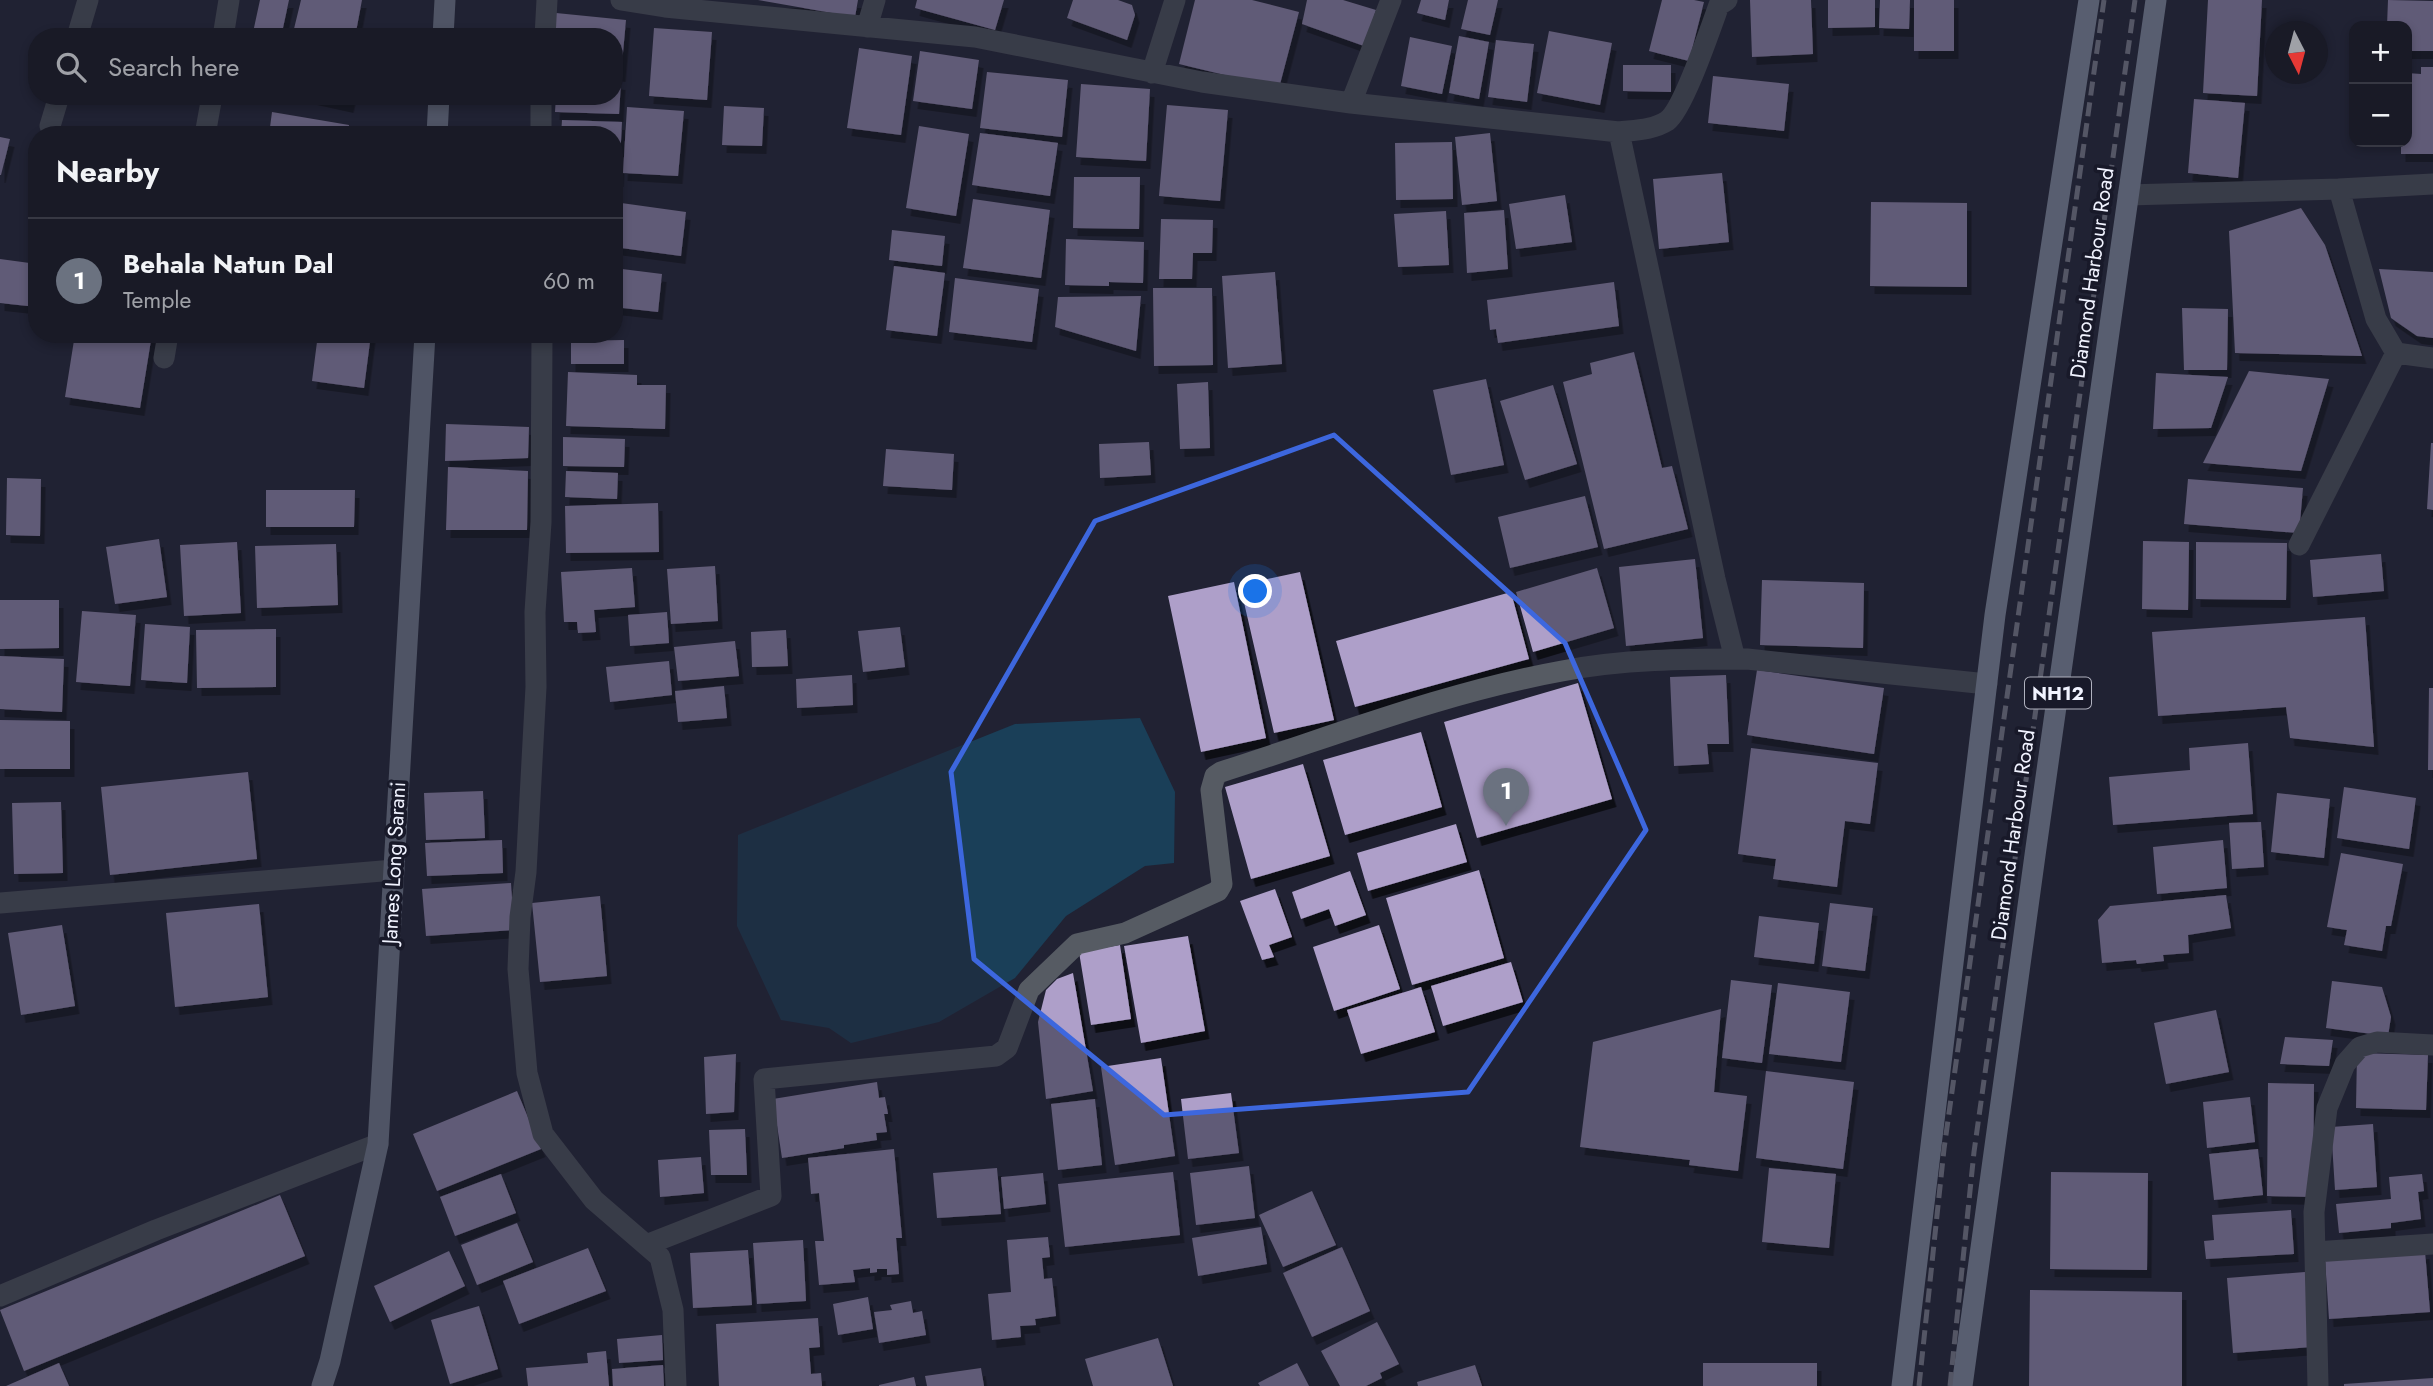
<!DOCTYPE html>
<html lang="en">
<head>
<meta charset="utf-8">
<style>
  :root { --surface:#191a26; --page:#22232e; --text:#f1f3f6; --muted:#9fa1a7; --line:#373843; --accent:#7c3aed }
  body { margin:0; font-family:Jost,sans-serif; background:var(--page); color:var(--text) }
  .controls { position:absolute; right:21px; top:21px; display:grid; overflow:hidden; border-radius:14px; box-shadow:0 4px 10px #0003 }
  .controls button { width:63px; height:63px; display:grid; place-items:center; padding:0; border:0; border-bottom:2px solid var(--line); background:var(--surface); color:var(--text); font:35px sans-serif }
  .compass { position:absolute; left:2265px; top:21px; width:63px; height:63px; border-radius:50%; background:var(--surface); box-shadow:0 4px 10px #0003; rotate:174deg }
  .you { position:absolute; left:1256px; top:592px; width:24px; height:24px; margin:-18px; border:5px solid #fff; border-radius:50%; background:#1a73e8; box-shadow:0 0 0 10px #1a73e833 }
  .badge { display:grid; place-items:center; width:46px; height:46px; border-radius:50%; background:var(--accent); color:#fff; font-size:23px; font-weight:700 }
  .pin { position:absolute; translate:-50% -58px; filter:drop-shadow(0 2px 4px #0008) }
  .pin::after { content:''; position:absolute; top:37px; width:24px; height:21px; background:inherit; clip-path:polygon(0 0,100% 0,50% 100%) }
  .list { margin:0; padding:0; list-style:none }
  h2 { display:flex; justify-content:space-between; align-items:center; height:91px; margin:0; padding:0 28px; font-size:30px }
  h2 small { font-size:23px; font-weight:400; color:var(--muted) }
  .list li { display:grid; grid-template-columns:46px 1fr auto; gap:21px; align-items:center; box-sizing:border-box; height:126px; padding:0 28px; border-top:2px solid var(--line) }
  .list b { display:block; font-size:26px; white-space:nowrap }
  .list p { margin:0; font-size:23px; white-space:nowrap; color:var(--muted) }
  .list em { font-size:23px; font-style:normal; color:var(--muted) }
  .icon { flex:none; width:38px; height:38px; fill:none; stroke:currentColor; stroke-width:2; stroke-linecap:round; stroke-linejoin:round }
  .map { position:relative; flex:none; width:2433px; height:1386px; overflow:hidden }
  .search { position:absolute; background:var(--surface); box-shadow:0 4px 10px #0003; left:28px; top:28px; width:595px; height:77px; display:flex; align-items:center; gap:18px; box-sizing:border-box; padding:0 24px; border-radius:28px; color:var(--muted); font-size:26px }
  .panel { position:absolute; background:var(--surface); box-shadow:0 4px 10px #0003; left:28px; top:126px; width:595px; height:217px; border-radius:28px }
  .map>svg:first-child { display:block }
  .water { fill:#1a3f58 }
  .building { fill:#ae9fc9; filter:url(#shadow) }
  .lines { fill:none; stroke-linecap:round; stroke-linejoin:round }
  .minor { stroke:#565b63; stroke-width:21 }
  .major { stroke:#8791a2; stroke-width:21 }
  .highway { stroke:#9ba7bb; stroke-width:21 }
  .rail { stroke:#9394a2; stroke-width:5; stroke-dasharray:14 7; stroke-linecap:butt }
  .marked { fill:none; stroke:#3d67de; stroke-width:5; stroke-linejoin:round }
  .labels { text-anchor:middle; stroke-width:7; stroke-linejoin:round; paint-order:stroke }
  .shield { fill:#181929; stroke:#b0b2bf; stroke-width:2 }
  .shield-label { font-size:19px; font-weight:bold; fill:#f1f3ff }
  .street-label { font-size:21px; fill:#f1f3ff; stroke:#181929 }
</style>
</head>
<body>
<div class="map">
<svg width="2433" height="1386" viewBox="0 0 2433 1386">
  <defs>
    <filter id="shadow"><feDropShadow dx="4.5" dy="8" stdDeviation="0" flood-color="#0009"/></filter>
  </defs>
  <rect width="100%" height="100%" fill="#212233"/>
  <!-- water -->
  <path class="water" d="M1140,718L1175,792L1174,863L1145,866L1066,916L1015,978L939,1022L851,1043L829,1028L781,1020L737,926L738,835L1015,724Z"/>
  <!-- building -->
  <path class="building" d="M260,0H289L281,37H252Z
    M301,0H362L355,37H292Z
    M758,0H858L855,17Z
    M917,0H1004L995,30L915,8Z
    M1073,0H1118L1132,5L1135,15L1127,40L1067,18Z
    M1195,0H1252L1299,12L1279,88L1179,64Z
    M1307,0H1343L1376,10L1364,46L1302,24Z
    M1421,0H1449L1445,20L1417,13Z
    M1468,0H1498L1490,35L1461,29Z
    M1662,0H1694L1704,2L1689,61L1649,51Z
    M1750,0H1811L1813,54L1752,57Z
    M1828,0H1875V27L1828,28Z
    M1880,0H1910L1909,29L1879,28Z
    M1914,0H1954V51H1914Z
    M2208,0H2262L2257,96L2203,93Z
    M2388,0L2433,1V51H2407V26H2387Z
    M556,13L626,20L621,74L614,73V37H553Z
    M654,28L712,32L707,100L649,96Z
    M1549,31L1612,43L1600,105L1537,93Z
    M1459,36L1489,42L1479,99L1449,93Z
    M1410,37L1452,46L1442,94L1401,86Z
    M1496,40L1534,44L1527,102L1488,97Z
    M859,48L912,56L901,135L847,128Z
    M920,51L979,60L972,109L913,101Z
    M1623,65H1671V92L1623,91Z
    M2421,67H2433V154H2401V142H2407V73L2421,74Z
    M987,72L1068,80L1062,137L980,128Z
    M1713,76L1789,84L1784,131L1708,123Z
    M614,81L621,82L619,114L555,112L556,96H614Z
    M1081,84L1150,89L1146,161L1076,157Z
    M308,96H351L349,105Z
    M2194,99L2245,103L2238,178L2188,173Z
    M1167,105L1228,110L1220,201L1159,196Z
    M724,106L764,108L762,146L722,145Z
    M627,107L684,111L678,176L623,173Z
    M272,112L349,125L348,135H269Z
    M562,120L622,122L619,179H614V135H561Z
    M919,126L969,134L956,216L906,208Z
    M980,133L1058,143L1050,196L972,185Z
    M1490,133L1497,201L1462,205L1455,137Z
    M0,137L10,139L1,175H0Z
    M1452,142L1453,199L1396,200L1395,143Z
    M1722,173L1729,242L1659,249L1653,179Z
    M1074,177H1140L1139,229L1073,228Z
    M1565,195L1572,242L1516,249L1509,204Z
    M973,199L1050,210L1041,278L963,268Z
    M614,202L686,212L681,256L614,247Z
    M1871,202L1967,203V287L1870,286Z
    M2301,208L2325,245L2362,356L2235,353L2229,231Z
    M1504,210L1508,269L1467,273L1464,213Z
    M1446,211L1449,265L1398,267L1394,214Z
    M1161,219L1213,220L1212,253H1193L1192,279H1159Z
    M892,230L945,236L942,266L889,260Z
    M1066,239L1144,242L1143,283L1109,282V286L1065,285Z
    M0,259L37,264V307L0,303Z
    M894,266L945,273L937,336L886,330Z
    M614,268L662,274L658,312L614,307Z
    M2379,269L2433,272V338L2417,336L2391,318Z
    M1275,272L1282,364L1228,368L1222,276Z
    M955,278L1039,289L1032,342L949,332Z
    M1614,282L1619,326L1498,343L1496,329L1490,330L1487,300Z
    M1153,288H1212L1213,365L1154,366Z
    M1141,296L1136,351L1055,327L1058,297Z
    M2182,308L2228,309L2227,370H2184Z
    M75,334H103L124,338L125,334H152L140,408L65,397Z
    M318,334H371L364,388L312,381Z
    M624,340V364H571V341Z
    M1634,352L1662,468L1672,466L1688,529L1604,549L1563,382L1592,374L1590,363Z
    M2249,371L2329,379L2301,471L2203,463Z
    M568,372L637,375V385H666L665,429L566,426Z
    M2156,373L2228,377L2211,428L2153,429Z
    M1486,379L1504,465L1451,475L1433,390Z
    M1208,382L1210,448L1180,449L1177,384Z
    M1553,385L1577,464L1525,480L1500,401Z
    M446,424L529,427L528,458L445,461Z
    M563,437L625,439L624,467L563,466Z
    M1149,442L1151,475L1100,478L1099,444Z
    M2431,443H2433V510L2427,509Z
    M886,449L954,454L952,490L883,486Z
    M448,467L528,471L527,530H446Z
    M566,471L618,473L617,499L565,497Z
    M7,478L41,479L40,536L6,535Z
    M2188,479L2303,488L2299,533L2184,524Z
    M266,490H355L354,527H266Z
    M1585,496L1598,547L1510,568L1498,517Z
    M658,503L659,552L566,553L565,506Z
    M159,539L167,597L115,604L106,547Z
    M2143,541L2189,542L2188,610L2142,609Z
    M237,542L241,613L184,616L180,545Z
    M2196,542L2287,543L2286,600L2196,599Z
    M336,544L338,605L257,608L255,546Z
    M2381,554L2384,591L2313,597L2310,560Z
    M1695,559L1703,638L1626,646L1619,567Z
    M715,566L718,621L671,624L667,569Z
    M632,568L635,607L594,610L596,632L578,633L577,622H564L561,572Z
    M1597,568L1614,628L1533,652L1516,592Z
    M1300,572L1334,720L1274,733L1240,585Z
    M1762,580L1864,583L1863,648L1760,645Z
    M1234,582L1266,738L1201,752L1168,596Z
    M1511,592L1529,659L1355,707L1336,641Z
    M0,600H59V648L0,649Z
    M82,611L136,615L130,686L76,682Z
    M667,612L669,643L630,646L628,615Z
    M2365,617L2374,747L2290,738L2286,707L2158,716L2152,632Z
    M145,624L190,627L187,683L141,680Z
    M900,627L905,667L863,672L858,631Z
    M276,629V687L197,688L196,630Z
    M786,630L788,666L752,667L751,632Z
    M735,641L739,676L678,681L674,647Z
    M0,656L64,659L62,712L0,709Z
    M669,661L672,695L610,702L606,667Z
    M1757,670L1884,688L1874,754L1747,735Z
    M852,675L853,705L797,708L796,679Z
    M1726,675L1729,744H1707L1709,764L1674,766L1670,677Z
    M1578,683L1612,799L1477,838L1444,722Z
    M724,686L727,718L678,722L675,691Z
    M2429,688H2433V770H2428Z
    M0,720L70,721V769H0Z
    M1421,732L1442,807L1345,835L1323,760Z
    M2248,743L2253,814L2113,825L2109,777L2190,770L2189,748Z
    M1751,748L1878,763L1870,824L1845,821L1837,887L1773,879L1776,859L1738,854Z
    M1303,764L1330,856L1251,879L1225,787Z
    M248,772L257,859L110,875L101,787Z
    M2344,787L2416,798L2409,849L2337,838Z
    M483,791L485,838L426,840L424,793Z
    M2277,793L2330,799L2324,858L2271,852Z
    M61,802L63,873L14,874L12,803Z
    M2261,822L2264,867L2232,869L2229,823Z
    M1456,824L1467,862L1368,891L1357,853Z
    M502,840L503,873L427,876L425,843Z
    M2223,840L2227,888L2157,894L2153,847Z
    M2341,853L2403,864L2391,926H2386L2382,951L2344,945L2347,930L2327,927Z
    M1479,870L1504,958L1412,985L1386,898Z
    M1350,871L1366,915L1335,926L1329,909L1301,919L1292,892Z
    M511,883L514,930L426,936L422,889Z
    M1275,889L1292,937L1269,945L1274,957L1262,960L1240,901Z
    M2226,895L2231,928L2188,935L2189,953L2163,955L2164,961L2137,964L2136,960L2102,963L2098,920L2110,906Z
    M600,896L607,976L540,982L532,903Z
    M1830,903L1873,908L1865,971L1822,966Z
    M259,904L268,997L175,1007L166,913Z
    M1759,916L1819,923L1814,964L1754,957Z
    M62,925L75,1006L21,1015L8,933Z
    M1379,925L1400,989L1334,1011L1313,947Z
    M1188,936L1205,1031L1141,1043L1124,946Z
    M1120,945L1131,1019L1091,1025L1079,952Z
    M1511,962L1523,1002L1443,1026L1431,986Z
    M1073,973L1093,1091L1046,1099L1038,1022L1046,990L1057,979Z
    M1731,980L1772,985L1762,1063L1722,1058Z
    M2332,981L2382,987L2391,1017L2388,1036L2326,1028Z
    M1778,983L1850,992L1841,1062L1769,1054Z
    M1421,987L1435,1032L1361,1054L1347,1010Z
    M1721,1009L1714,1092L1747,1096L1738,1171L1689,1165L1690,1160L1580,1147L1593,1042Z
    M2216,1010L2229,1072L2166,1084L2154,1023Z
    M2285,1037L2333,1040L2329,1066L2280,1064Z
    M2357,1053L2428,1055L2426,1110L2356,1108Z
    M736,1054L734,1112L706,1114L704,1057Z
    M1161,1058L1175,1156L1115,1165L1101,1067Z
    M1766,1071L1854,1082L1843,1169L1756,1158Z
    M877,1082L879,1098L885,1097L888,1114H884L887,1132L876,1133L877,1140L844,1145V1148L782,1158L773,1099Z
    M2268,1083L2314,1084L2313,1197L2267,1196Z
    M517,1091L541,1149L437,1191L413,1134Z
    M1231,1093L1239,1153L1188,1159L1181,1099Z
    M2250,1097L2255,1142L2207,1148L2203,1102Z
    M1095,1099L1102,1165L1058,1170L1051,1104Z
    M2373,1124L2377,1187L2335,1190L2331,1127Z
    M745,1129L747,1175H711L709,1130Z
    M894,1149L902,1238H896L899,1274L887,1275V1269H877V1272L870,1273V1268L853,1270L855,1282L819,1285L815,1241H824L819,1193L811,1194L808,1158Z
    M2258,1149L2263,1195L2214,1200L2209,1154Z
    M701,1157L704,1193L660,1197L658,1160Z
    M1249,1166L1255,1218L1196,1225L1190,1173Z
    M997,1168L1001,1214L937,1218L933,1173Z
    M1769,1168L1836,1174L1829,1248L1762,1242Z
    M1173,1172L1180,1235L1065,1247L1058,1184Z
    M2051,1172L2148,1173L2147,1270L2050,1269Z
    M1043,1173L1046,1204L1004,1209L1001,1177Z
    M501,1174L516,1213L455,1236L440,1197Z
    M2422,1174L2424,1191L2418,1192L2421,1219L2391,1223V1228L2339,1233L2336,1204L2391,1199L2389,1177Z
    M1312,1191L1336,1245L1283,1267L1259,1215Z
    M280,1195L305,1256L24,1371L0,1310Z
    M2291,1210L2294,1254L2206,1259L2204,1241L2214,1240L2212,1215Z
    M517,1223L533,1262L477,1285L461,1245Z
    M1261,1227L1267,1264L1198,1276L1192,1238Z
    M1048,1237L1050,1257L1042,1258L1044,1279L1052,1278L1056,1316L1035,1319L1036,1325L1020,1326L1021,1337L992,1340L988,1294L1011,1292L1007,1240Z
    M803,1240L806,1301L757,1304L753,1243Z
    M1342,1247L1370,1311L1312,1337L1283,1273Z
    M588,1248L606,1291L519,1324L503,1281Z
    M748,1250L752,1305L693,1308L690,1253Z
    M449,1251L465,1286L390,1322L374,1286Z
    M2425,1251L2430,1312L2329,1319L2325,1259Z
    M2305,1272L2311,1347L2233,1353L2227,1278Z
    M2030,1290L2182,1292V1386H2029Z
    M868,1297L873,1329L838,1335L833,1304Z
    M911,1301L913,1313L922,1311L926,1335L879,1343L874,1312L892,1310L890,1305Z
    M479,1306L498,1369L450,1384L431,1320Z
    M818,1318L820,1347L809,1348L811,1374L821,1373L822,1386H719L716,1324Z
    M1377,1322L1399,1364L1380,1373L1382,1378L1366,1386H1340L1321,1351Z
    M662,1335L663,1360L619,1363L617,1339Z
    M1158,1338L1173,1386H1093L1085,1359Z
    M606,1351L609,1386H528L526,1368L588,1363L587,1353Z
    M59,1363L69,1386H6Z
    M1297,1363L1309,1386H1260L1258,1383Z
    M1703,1363H1817V1386H1703Z
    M663,1365L664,1386H613L612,1369Z
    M1475,1365L1482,1386H1418L1417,1382Z
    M981,1368L984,1386H927L925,1376Z
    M914,1377L916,1386H879V1385Z
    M2433,1378V1386H2344V1384Z"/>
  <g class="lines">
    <!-- minor -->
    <path class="minor" d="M621,0L665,7L975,37L1202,82L1351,103L1619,132C1634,130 1653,130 1667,121C1683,110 1711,27 1719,5L1727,0
      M867,27L875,0
      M77,37L88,0
      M223,37L229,0
      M545,37L547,0
      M1152,73L1175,0
      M1351,103L1391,0
      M50,126L59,96
      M1619,132L1715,579L1735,659
      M205,135L212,96
      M541,135V96
      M2339,189L2433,184
      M2128,195L2339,189L2376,319L2396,353L2433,358
      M542,334L541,522L535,612L536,687L526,872L520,917L518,969L527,1073L543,1134L594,1200L660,1257L673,1310L676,1386
      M164,358L168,334
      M2299,545L2396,353
      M0,903L394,870
      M646,1245L771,1196L764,1079L996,1056L1007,1048L1029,990L1077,944L1125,933L1218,891L1222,884L1211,790L1215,776L1221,772C1334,736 1446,692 1562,671C1623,659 1685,659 1747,659L1987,684
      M2315,1252L2433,1244
      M0,1296L156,1230L378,1144
      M2318,1386L2314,1212L2327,1108L2345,1064L2360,1047L2377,1042L2433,1045"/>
    <!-- major -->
    <path class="major" d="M443,37L445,0
      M437,135L439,96
      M322,1386L330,1361L378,1144L425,334"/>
    <!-- highway -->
    <path class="highway" d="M1902,1386L1995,615L2089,0
      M1962,1386L2036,848L2156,0"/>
    <!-- rail -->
    <path class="rail" d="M1919,1386L1944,1149L2104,0
      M1950,1386L1974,1152L2135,0"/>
  </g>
  <!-- marked area -->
  <path d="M0 0H2433V1386H0ZM1334,435L1565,643L1646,830L1468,1092L1164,1115L974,959L951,772L1095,521Z" fill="#212233" fill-opacity=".55" fill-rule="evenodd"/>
  <path class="marked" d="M1334,435L1565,643L1646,830L1468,1092L1164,1115L974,959L951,772L1095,521Z"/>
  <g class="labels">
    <!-- shield labels -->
    <rect class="shield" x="2025" y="677.5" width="66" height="31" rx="5"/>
    <g class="shield-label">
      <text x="2058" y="700">NH12</text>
    </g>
    <!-- street labels -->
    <g class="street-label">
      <text transform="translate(2092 273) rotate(-82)" y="7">Diamond Harbour Road</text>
      <text transform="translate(2013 835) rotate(-82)" y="7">Diamond Harbour Road</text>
      <text transform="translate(394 863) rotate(-87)" y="7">James Long Sarani</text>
    </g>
  </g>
</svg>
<div class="controls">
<button>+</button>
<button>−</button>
</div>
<svg class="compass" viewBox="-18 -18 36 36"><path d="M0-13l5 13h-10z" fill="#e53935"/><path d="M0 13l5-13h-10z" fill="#9fa1a7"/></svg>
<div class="you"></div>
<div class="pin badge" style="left:1506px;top:826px;background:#6b7280">1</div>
<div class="search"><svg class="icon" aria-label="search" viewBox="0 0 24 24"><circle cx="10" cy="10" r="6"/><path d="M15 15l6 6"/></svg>Search here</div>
<section class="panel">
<h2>Nearby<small></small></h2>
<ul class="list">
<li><span class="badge" style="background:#6b7280">1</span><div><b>Behala Natun Dal</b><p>Temple</p></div><em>60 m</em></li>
</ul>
</section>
</div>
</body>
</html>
